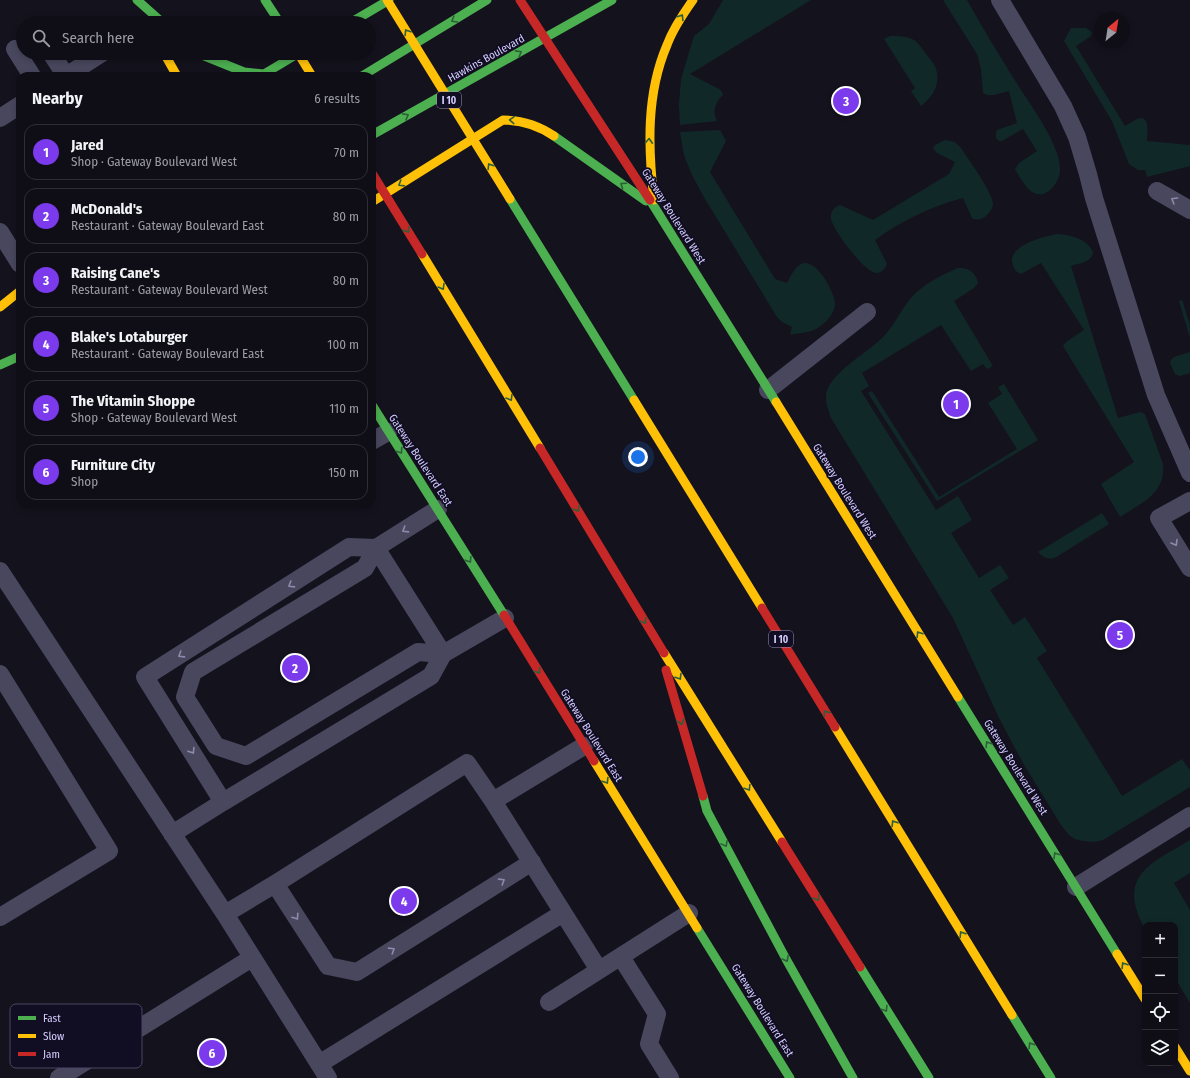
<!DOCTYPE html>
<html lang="en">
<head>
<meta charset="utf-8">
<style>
  :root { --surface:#0f0e16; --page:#1d1c23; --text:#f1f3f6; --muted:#9b9ca1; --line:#2f2e35; --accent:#7c3aed }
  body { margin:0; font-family:"Fira Sans Condensed",sans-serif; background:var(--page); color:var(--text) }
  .controls { position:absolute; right:12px; bottom:12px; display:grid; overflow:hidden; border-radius:8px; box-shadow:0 2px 6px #0003 }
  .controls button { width:36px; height:36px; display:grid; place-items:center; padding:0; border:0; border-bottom:1px solid var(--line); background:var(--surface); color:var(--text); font:20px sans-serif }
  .compass { position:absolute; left:1094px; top:12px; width:36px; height:36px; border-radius:50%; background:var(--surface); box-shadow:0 2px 6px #0003; rotate:30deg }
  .you { position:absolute; left:638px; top:457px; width:14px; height:14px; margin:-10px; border:3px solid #fff; border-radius:50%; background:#1a73e8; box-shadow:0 0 0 6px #1a73e833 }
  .badge { display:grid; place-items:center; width:26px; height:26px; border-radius:50%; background:var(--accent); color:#fff; font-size:13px; font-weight:700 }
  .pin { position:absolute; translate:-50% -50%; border:2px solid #fff; box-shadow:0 1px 4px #0006 }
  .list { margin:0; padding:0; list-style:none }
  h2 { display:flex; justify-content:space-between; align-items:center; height:52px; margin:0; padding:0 16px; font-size:17px }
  h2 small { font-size:13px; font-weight:400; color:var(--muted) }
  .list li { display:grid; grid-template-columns:26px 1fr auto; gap:12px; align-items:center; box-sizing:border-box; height:56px; margin:0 8px 8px; padding:0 8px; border:1px solid var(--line); border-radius:12px }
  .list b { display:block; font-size:15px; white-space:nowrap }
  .list p { margin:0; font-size:13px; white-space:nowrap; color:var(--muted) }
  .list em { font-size:13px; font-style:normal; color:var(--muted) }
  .icon { flex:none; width:22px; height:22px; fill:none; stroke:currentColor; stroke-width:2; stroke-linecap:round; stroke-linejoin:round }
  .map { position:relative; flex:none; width:1190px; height:1078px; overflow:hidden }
  .search { position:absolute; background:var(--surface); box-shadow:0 2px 6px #0003; left:16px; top:16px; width:360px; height:44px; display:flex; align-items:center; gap:10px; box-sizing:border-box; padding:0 14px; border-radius:22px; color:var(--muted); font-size:15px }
  .panel { position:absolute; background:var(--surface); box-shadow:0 2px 6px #0003; left:16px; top:72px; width:360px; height:436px; border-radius:12px }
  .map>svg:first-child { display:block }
  .green { fill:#112829 }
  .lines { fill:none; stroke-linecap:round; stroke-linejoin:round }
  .lane { stroke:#48475e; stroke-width:18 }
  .fast { stroke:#4caf50; stroke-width:9 }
  .slow { stroke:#ffc107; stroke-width:9 }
  .jam { stroke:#c62828; stroke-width:9 }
  .slow-bridge { stroke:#ffc107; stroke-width:9 }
  .jam-bridge { stroke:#c62828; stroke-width:9 }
  .oneway { stroke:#2e5e39 }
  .oneway2 { stroke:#8e8aae }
  .labels { text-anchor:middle; stroke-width:3.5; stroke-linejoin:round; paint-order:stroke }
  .shield { fill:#110d22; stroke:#9a94bd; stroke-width:1 }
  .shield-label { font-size:10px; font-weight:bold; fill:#d4ceff }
  .street-label { font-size:11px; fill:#d4ceff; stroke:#110d22 }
  .key { fill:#110d22; stroke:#4c4764; stroke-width:1 }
  .key-label { font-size:11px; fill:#d4ceff }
</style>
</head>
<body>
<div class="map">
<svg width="1190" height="1078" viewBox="0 0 1190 1078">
  <rect width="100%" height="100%" fill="#14121d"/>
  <!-- green -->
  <path class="green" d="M723,0H811L690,74L719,89L722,92L723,95C715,103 712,111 717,121L680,125L679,105L681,79L694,36L709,24Z
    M943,0H967C982,27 998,53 1014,79C1027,100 1062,146 1060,171C1059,183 1047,199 1034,193C1025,188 1020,177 1015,169L1019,163L1037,151L1023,129L1002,141H999C995,138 995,135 997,130L1017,123L1009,91C1000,93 991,98 983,93L981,69L977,54Z
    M1071,28H1086L1092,32L1091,36L1076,46L1125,126C1129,124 1133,121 1137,119C1151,114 1147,134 1147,141L1190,145V166L1147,177L1145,170H1138L1129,164L1112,121L1064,41Z
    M890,36C898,36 907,36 914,40C919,43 922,49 926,54C929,58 933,62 935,66C942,83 933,97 921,106L911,91L915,88L884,39Z
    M720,130L726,141L710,172L775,279L787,283C791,276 795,265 804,263C818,261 836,294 835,305C834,315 823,326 814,330C807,333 798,333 790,335L792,327L782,322L777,317L705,199L692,175L684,155L680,132Z
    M945,140L955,142L961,148C968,159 994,194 993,205C992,209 989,213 986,216C982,219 977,221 972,218L963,198C932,206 901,221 875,240L887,264C885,270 879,275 873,272C862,268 833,230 831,219C830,212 834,207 840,205L873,220L949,174L955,162L937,153L933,148L935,145Z
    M1058,234C1071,235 1087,239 1093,252C1092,263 1079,263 1071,266L1118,418L1140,412L1145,414L1163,464C1166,494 1141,503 1120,517L1101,484L1134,462L1063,346L1066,342L1084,330L1041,263L1021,274C1016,272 1014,269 1013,265C1005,246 1045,236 1058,234Z
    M958,268C968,267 976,272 978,283L974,288L954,301L993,366L987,369L983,364L971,371L941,325L862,373L869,386L861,391L936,510L958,496L972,520L951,533L979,578L1000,565L1009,578L990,590L1013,625L1025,617L1047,651L1037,658L1122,796L1182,759L1189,769H1190V787L1103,840L1094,842L1083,841L1075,839L1069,835L1061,825L1023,763L999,718L953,618L831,418C828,408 823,398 828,388C837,369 868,352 883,337C897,323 903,303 918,291C928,282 946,273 958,268Z
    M1182,300L1190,325V338L1179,301Z
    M1190,352V373L1180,376L1175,374L1170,363L1171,360L1174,357Z
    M1004,384L1038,440L937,501L868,393L872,391L939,497L1017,449L988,403L1002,394L998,387Z
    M1102,513L1109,524L1058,556C1050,561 1044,558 1038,552Z
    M1190,840V873L1174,883L1190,910V1003L1175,978V925H1145V929C1116,876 1150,864 1190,840Z"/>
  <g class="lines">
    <!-- lane -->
    <path class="lane" d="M1000,0L1063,106L1077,137L1088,174L1094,198L1156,395L1190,473
      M15,49L32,76
      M51,53L66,76L102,53
      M0,118L20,105
      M1157,191L1190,210
      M0,232L20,264
      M768,390L867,312
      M372,441L388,432
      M1190,501L1159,518L1190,568
      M438,509L376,548L349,547L145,677L223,802L431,676L443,654L505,618
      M376,548L443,654L418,652L246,756L216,746L185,697L193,672L365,568Z
      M0,571L225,914
      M0,674L109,851L0,917
      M493,801L599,970
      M172,834L223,802
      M275,884L328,966L357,972L532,862
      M1076,887L1190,816
      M621,957L657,1014L649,1044L670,1078
      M549,1002L689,913
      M319,1064L563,913
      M59,1078L252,958
      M328,1078L225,914L275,884L467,763L493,801L584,746"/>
    <!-- fast -->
    <path class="fast" d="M137,0L163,23
      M265,0L280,23
      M350,23L389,0
      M197,53L244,72L264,74L299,53
      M362,76L487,0
      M372,135L612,0
      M554,136L646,201
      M510,199L634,400
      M650,200L776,402
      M0,365L20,356
      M372,405L504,615
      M958,697L1117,954
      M703,796L707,811L786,959L853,1078
      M697,928L790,1078
      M860,967L929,1078
      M1012,1015L1051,1078"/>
    <!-- slow -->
    <path class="slow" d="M164,53L177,76
      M654,200C648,148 646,94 667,45C673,29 683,14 693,0
      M372,202L503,120C522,120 538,125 554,136
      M422,254L540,448
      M0,307L20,291
      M634,400L762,608
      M776,402L958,697
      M664,653L782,842
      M835,727L1012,1015
      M594,761L697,928
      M1117,954L1145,999
      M1175,1047L1190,1071"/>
    <!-- jam -->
    <path class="jam" d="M520,0L650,200
      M540,448L664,653
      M762,608L835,727
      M504,615L594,761
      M666,670L703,796
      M782,842L860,967"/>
    <!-- slow-bridge -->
    <path class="slow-bridge" d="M387,0L510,199
      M298,53L312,76"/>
    <!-- jam-bridge -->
    <path class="jam-bridge" d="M372,173L422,254"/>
  </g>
  <!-- one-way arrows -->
  <defs><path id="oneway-chevron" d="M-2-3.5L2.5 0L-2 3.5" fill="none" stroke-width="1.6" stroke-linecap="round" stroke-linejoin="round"/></defs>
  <g class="oneway">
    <use href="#oneway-chevron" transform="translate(681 17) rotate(-58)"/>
    <use href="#oneway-chevron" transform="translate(454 20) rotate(149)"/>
    <use href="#oneway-chevron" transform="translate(407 32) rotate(-122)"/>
    <use href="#oneway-chevron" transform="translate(519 53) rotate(-29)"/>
    <use href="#oneway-chevron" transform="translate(406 116) rotate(-29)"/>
    <use href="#oneway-chevron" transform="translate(512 120) rotate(-177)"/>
    <use href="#oneway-chevron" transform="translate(649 141) rotate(-87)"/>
    <use href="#oneway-chevron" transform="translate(490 166) rotate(-122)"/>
    <use href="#oneway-chevron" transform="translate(401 184) rotate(148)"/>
    <use href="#oneway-chevron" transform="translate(623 185) rotate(-145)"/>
    <use href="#oneway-chevron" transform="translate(407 230) rotate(58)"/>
    <use href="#oneway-chevron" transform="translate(442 287) rotate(59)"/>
    <use href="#oneway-chevron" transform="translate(510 398) rotate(59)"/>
    <use href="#oneway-chevron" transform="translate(400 451) rotate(57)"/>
    <use href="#oneway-chevron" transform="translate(577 509) rotate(59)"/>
    <use href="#oneway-chevron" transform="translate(469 560) rotate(58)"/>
    <use href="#oneway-chevron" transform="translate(644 621) rotate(59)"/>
    <use href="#oneway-chevron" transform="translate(919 634) rotate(-122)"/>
    <use href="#oneway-chevron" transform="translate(538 671) rotate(58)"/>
    <use href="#oneway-chevron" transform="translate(679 677) rotate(58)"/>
    <use href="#oneway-chevron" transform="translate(826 713) rotate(-122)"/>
    <use href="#oneway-chevron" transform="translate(681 722) rotate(74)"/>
    <use href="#oneway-chevron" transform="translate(988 744) rotate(-122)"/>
    <use href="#oneway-chevron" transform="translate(606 781) rotate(58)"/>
    <use href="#oneway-chevron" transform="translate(748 788) rotate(58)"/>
    <use href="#oneway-chevron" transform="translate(894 823) rotate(-122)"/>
    <use href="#oneway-chevron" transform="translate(725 844) rotate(62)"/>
    <use href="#oneway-chevron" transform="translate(1056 855) rotate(-122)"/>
    <use href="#oneway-chevron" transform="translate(817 898) rotate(58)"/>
    <use href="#oneway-chevron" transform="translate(962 934) rotate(-122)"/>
    <use href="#oneway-chevron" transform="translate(786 959) rotate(61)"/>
    <use href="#oneway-chevron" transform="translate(1124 965) rotate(-122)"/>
    <use href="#oneway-chevron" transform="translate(885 1009) rotate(58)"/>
    <use href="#oneway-chevron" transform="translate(1031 1045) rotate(-122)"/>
  </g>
  <g class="oneway2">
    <use href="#oneway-chevron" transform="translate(1174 200) rotate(-149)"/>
    <use href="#oneway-chevron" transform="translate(405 530) rotate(148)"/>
    <use href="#oneway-chevron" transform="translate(1175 543) rotate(59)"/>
    <use href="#oneway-chevron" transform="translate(291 585) rotate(148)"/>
    <use href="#oneway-chevron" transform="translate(181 655) rotate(148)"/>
    <use href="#oneway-chevron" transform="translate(192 751) rotate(58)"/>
    <use href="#oneway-chevron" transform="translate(502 881) rotate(-32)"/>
    <use href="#oneway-chevron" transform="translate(296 917) rotate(57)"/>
    <use href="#oneway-chevron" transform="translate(392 950) rotate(-32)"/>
  </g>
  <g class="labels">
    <!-- shield labels -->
    <g class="shield">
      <rect x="437" y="92" width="24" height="16" rx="3"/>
      <rect x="769" y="631" width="24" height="16" rx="3"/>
    </g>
    <g class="shield-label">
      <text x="449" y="104">I 10</text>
      <text x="781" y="643">I 10</text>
    </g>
    <!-- street labels -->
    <g class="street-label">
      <text transform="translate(486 58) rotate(-29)" y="4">Hawkins Boulevard</text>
      <text transform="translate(674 216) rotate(58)" y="4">Gateway Boulevard West</text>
      <text transform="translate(421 460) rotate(57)" y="4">Gateway Boulevard East</text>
      <text transform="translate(845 491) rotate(58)" y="4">Gateway Boulevard West</text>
      <text transform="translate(592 735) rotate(58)" y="4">Gateway Boulevard East</text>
      <text transform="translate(1016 767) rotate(58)" y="4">Gateway Boulevard West</text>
      <text transform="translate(763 1010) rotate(58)" y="4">Gateway Boulevard East</text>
    </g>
  </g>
  <!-- legend -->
  <rect x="10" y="1004" width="132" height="64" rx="6" class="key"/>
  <rect x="18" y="1016" width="18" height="4" fill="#4caf50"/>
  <rect x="18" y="1034" width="18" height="4" fill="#ffc107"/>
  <rect x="18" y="1052" width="18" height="4" fill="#c62828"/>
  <g class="key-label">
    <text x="43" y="1022">Fast</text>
    <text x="43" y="1040">Slow</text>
    <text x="43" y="1058">Jam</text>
  </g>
</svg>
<div class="controls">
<button>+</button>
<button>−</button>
<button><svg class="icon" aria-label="locate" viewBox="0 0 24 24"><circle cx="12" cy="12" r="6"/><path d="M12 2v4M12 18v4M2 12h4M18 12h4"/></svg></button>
<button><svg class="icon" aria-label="layers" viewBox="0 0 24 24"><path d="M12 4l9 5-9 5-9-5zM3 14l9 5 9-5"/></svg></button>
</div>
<svg class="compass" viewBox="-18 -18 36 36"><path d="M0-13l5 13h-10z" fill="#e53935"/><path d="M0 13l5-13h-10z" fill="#9b9ca1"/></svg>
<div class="you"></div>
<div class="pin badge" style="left:956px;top:404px">1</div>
<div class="pin badge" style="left:295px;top:668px">2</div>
<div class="pin badge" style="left:846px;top:101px">3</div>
<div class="pin badge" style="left:404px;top:901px">4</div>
<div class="pin badge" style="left:1120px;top:635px">5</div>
<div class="pin badge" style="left:212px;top:1053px">6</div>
<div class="search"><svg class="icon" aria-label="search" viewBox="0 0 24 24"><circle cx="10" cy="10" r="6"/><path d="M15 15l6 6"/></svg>Search here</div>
<section class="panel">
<h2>Nearby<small>6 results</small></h2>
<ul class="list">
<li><span class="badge">1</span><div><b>Jared</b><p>Shop · Gateway Boulevard West</p></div><em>70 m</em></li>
<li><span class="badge">2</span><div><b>McDonald's</b><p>Restaurant · Gateway Boulevard East</p></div><em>80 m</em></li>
<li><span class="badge">3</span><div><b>Raising Cane's</b><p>Restaurant · Gateway Boulevard West</p></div><em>80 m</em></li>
<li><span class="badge">4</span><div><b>Blake's Lotaburger</b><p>Restaurant · Gateway Boulevard East</p></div><em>100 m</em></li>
<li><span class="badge">5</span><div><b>The Vitamin Shoppe</b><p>Shop · Gateway Boulevard West</p></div><em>110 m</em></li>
<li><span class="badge">6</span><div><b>Furniture City</b><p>Shop</p></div><em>150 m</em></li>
</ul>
</section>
</div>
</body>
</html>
